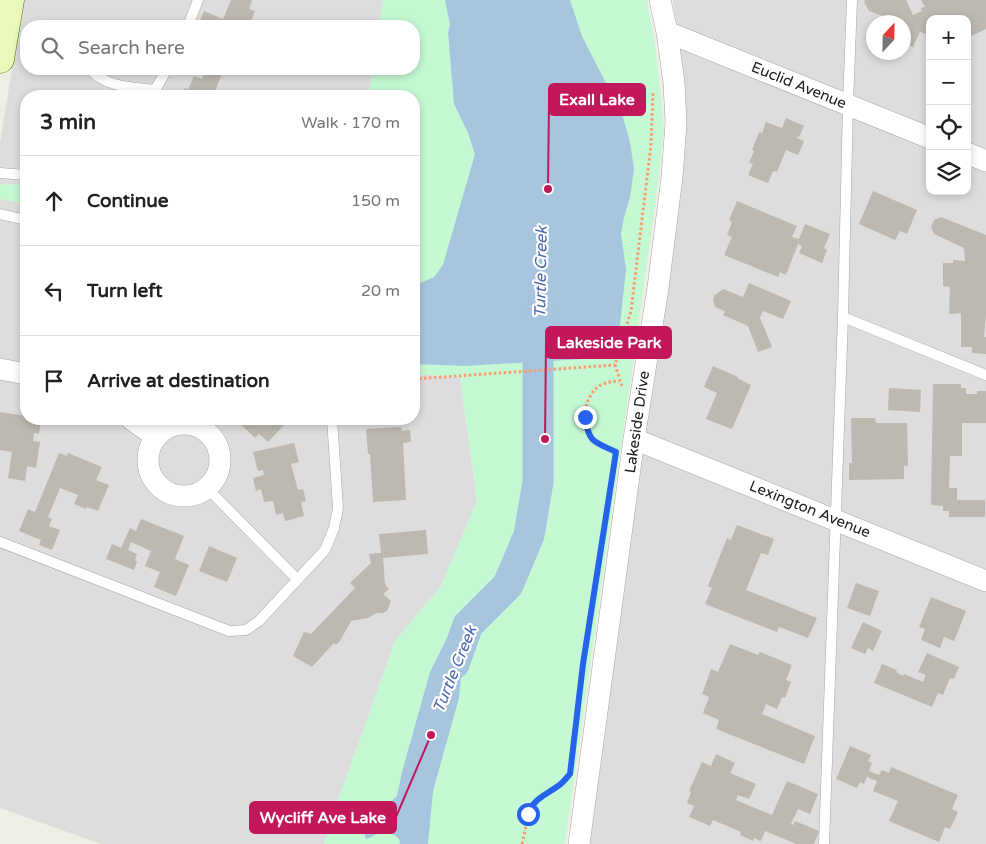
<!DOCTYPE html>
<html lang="en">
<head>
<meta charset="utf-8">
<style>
  :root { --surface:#fff; --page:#f2f2f2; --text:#202124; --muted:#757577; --line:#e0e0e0 }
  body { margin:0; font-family:"Varela Round",sans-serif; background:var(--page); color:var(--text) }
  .controls { position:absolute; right:15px; top:15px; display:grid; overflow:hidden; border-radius:10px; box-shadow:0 2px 8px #0003 }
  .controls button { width:45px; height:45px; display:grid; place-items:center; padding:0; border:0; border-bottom:1px solid var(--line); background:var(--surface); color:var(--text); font:25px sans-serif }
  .compass { position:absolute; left:866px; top:15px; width:45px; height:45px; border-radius:50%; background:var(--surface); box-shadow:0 2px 8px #0003; rotate:22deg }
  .stop { position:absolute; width:15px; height:15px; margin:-11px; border:4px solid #2563eb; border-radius:50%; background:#fff }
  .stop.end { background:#2563eb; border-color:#fff; box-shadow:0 1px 5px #0008 }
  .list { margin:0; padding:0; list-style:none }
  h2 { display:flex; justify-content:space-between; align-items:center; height:65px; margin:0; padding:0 20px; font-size:21px }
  h2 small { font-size:16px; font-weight:400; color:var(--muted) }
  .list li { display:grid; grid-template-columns:32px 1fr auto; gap:15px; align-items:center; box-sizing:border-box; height:90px; padding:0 20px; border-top:1px solid var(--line) }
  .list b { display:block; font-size:19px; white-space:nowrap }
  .list em { font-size:16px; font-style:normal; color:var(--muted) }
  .icon { flex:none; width:28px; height:28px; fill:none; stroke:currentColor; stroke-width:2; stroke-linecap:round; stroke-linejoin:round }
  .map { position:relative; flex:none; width:986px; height:844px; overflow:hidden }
  .search { position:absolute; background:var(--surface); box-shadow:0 2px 8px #0003; left:20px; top:20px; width:400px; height:55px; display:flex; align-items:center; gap:12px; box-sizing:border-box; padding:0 18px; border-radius:20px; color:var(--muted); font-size:19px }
  .panel { position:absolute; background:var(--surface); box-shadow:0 2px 8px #0003; left:20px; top:90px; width:400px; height:335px; border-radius:20px }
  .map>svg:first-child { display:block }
  .residential { fill:#dedddd; fill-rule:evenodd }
  .park { fill:#c4f9d4 }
  .water { fill:#a7c5de }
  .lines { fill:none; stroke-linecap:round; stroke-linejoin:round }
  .river { stroke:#a7c5de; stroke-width:31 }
  .building { fill:#bdb8b0 }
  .service-casing { stroke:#a7a7a7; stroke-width:11 }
  .minor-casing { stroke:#a7a7a7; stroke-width:22 }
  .secondary-casing { stroke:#537805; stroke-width:29 }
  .path { stroke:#f99b6e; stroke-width:3; stroke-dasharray:2.5 2.5; stroke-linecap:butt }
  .service { stroke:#fff; stroke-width:10 }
  .minor { stroke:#fff; stroke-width:21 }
  .secondary { stroke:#e9f9bb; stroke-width:28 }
  .route { stroke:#2563eb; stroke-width:6 }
  .labels { text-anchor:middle; stroke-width:4.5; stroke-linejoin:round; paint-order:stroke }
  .street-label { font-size:15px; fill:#202020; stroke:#fff }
  .water-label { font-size:16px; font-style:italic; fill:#4c68b0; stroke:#fff }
  .leader { fill:none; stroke:#c2185b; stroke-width:2 }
  .callout-dot { fill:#c2185b; stroke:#fff; stroke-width:2 }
  .callout { fill:#c2185b; stroke:#c2185b; stroke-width:2 }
  .callout-label { font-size:16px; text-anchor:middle; font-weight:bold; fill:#fff }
</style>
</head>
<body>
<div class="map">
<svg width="986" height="844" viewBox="0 0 986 844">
  <rect width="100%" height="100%" fill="#f0efe6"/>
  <!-- residential -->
  <path class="residential" d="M23,0H383L379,26H26V69H373L368,96H26V185L0,184V143Z
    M673,0H986V844H590L629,544L682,189L685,89ZM930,19H967V191H930ZM874,22H904V52H874Z
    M0,199L26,204V419H414V374L460,377L477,501L441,586L395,641L340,795L324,844H101L0,808Z"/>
  <!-- park -->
  <path class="park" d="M383,0H647L656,52L664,129L656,199L565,844H324L340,795L395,641L441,586L477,501L460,377L414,374V96H368L373,69H414V26H379Z
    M0,184L26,185V204L0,199Z"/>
  <!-- water -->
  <path class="water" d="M445,0H570L582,36L623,117L630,142L634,169L630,197L624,217L621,234L626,269L620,325L609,345L583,359L466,366L414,364V286L434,277L443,265L475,154L468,133L454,104L448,32L450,25Z
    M456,620L468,625L472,641L469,656L461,677L459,698L433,791L428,844H400L399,839L387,829C378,831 374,837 366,839L364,833L380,812L397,796L402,772L430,672Z"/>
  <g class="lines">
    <!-- river -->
    <path class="river" d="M454,664L468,625L508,585L529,535L538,482V318"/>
  </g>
  <!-- building -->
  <path class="building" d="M231,0H252L249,9L255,11L249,26H198L204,11L223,19Z
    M865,0H906L913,15L922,11L921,8L925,7L921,0H986V29L967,38V19H930V36L920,32L913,47L904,43V22H880L883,16L869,11L864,2Z
    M206,69H224L213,96H181L185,88L188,90L194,76L202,79Z
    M786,118L804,126L799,137L797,136V138L804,141L798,155L786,150L777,172L773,171L768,183L748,175L753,164L749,163L754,151L752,150L759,132L762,133L766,122L782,128Z
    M873,191L917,210L907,234L900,231L895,240L859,224Z
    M737,201L797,226L792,237L799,239L805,224L830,234L824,248L827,250L822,263L799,253L802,246L798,244L786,275L780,272L778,277L724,255L732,237L727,235L732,222L729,220Z
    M941,217L986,235V314L984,337H986V354L972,353V347H961V313L949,314L950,287L943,286V263H953V260L965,261L964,248L934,234L931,227L934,220Z
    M749,283L791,301L783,319L763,311L760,318L772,347L758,352L748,326L723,315L725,311L715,307L713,300L715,295L723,289L743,297Z
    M713,366L738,377L737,378L751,385L732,429L706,419L717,393L704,387Z
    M933,384H961V388H966V394H977V391H986V423H962V456H950L949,488H957V500H985V517H949V511H943V506L931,505Z
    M889,388L921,390L920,412L888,410Z
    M0,412L26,416V419H41L39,434L34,433L33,441L40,442L36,468L27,466L25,481L8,478L12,452L0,450Z
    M851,418H875L876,423H907L908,466H904V479L849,480V463H852Z
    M235,419H290L268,442L259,434L255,438Z
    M401,427L402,431L410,430L411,442L403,443L406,500L373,502L370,454H368L366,429Z
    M294,443L299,462L291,464L298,490L303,489L306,501L301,502L304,516L285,521L283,513L276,515L273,501L264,502L261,489L256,491L253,478L264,475L263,470L258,471L253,452Z
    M59,453L67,456L68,453L102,467L96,480L109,485L98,511L87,507L86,509L74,504L78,495L60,488L48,517L52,519L49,526L60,530L52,550L39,545L41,540L19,531L28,509L35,512Z
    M141,519L184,536L175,559L189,565L176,596L154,587L160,572L145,566L151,551L131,542L128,550L137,554L135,560L137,562L134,570L106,559L112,544L121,548L130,528L136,531Z
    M737,525L774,539L768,555L761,553L746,590L817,618L808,638L779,627L777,632L705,604L712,588L708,586L727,538L731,540Z
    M426,530L428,554L383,558L385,584L389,589L383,594L391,601L387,611L382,613H376L368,618L351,621L340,641L336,645L334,643L312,667L293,656L304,632L311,634L355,588L350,583L371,563L369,554L381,553L379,534Z
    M209,546L237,558L227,582L199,571Z
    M856,583L879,591L870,616L847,608Z
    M931,597L966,611L954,641L944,637L940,648L921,640L925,629L919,627Z
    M863,622L882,631L873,651L868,648L865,654L851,648Z
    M730,644L758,655L760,652L792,665L786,680L791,682L785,698L782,697L777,709L766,704L762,714L815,736L804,764L716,729L719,720L703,713L709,697L702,694L711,669L718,672Z
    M927,653L959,667L954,679L950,678L943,695L938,693L932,707L874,683L882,664L897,670L896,672L903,676L904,674L923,682L926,675L918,672Z
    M850,746L871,755L868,761L872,763L869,771L879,775L882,770L889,773L891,767L958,795L952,809L958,812L950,829L945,827L939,842L889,821L898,801L873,791L877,781L867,777L864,784L860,782L857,788L836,779Z
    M716,754L735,763L730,773L756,784L749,799L738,795L736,800L772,815L787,781L818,794L810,814L798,809L791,824L793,825L795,821L819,831L814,844H796L765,831L761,841L754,838L753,841L740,835L741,832L713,820L710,826L689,817L694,806L687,803L691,792L689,791L702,762L711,766Z"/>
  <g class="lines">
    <defs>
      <path id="service" d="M188,26L198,0
        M90,69C106,88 133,87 156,90
        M153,94L167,69
        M0,173L26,175
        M0,214L26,220
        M843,317L986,375
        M207,488L297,579
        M0,542L229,631L246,630L259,621L325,550L334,528L338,508L332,419
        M824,844L843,317L848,104L852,0"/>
      <path id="minor" d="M667,32L930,138
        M967,153L986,161
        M0,369L26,374
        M131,419L156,437
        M148 460a36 36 0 1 1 72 0a36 36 0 1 1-72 0Z
        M634,439L986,581
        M579,844L634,439L658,288L672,177L676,123L674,83L667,32L660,0"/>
      <path id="secondary" d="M0,59L10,0"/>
    </defs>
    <!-- service casing -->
    <use href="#service" class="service-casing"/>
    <!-- minor casing -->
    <use href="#minor" class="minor-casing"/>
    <!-- secondary casing -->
    <use href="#secondary" class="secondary-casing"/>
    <!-- path -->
    <path class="path" d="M414,379L615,365
      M622,386L615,365L631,311L651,145L653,92
      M614,452C605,447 593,443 588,434C580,420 586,393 601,385C607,382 614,381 620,381
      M522,844L531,805L543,794L559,786L569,775"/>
    <!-- service -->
    <use href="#service" class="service"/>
    <!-- minor -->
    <use href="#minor" class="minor"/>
    <!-- secondary -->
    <use href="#secondary" class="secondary"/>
  </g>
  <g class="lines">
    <!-- route -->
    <path class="route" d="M528,814C534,798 546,795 558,786C563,783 566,778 570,774L583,664L616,452C593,441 589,443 585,417"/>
  </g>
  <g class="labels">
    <!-- street labels -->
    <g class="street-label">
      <text transform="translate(799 85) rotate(22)" y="5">Euclid Avenue</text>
      <text transform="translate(637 422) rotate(-82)" y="5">Lakeside Drive</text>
      <text transform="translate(810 509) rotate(22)" y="5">Lexington Avenue</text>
    </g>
    <!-- water labels -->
    <g class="water-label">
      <text transform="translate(540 272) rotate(-89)" y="6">Turtle Creek</text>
      <text transform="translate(454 669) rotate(-68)" y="6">Turtle Creek</text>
    </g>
  </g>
  <!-- callouts -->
  <path class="leader" d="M548 189L549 99M545 439L546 343M431 735L396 817"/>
  <g class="callout-dot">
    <circle cx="548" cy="189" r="5"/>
    <circle cx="545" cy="439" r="5"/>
    <circle cx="431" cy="735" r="5"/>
  </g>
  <g class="callout">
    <rect x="549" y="84" width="96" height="31" rx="5"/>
    <rect x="546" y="327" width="125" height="31" rx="5"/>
    <rect x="250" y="802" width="146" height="31" rx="5"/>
  </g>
  <g class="callout-label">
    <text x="597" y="105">Exall Lake</text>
    <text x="609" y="348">Lakeside Park</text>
    <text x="323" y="823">Wycliff Ave Lake</text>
  </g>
</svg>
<div class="controls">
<button>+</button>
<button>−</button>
<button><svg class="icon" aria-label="locate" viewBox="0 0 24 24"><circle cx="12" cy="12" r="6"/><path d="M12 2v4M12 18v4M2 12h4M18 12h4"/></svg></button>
<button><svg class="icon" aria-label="layers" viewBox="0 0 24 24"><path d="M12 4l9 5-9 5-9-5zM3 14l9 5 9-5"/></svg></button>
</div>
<svg class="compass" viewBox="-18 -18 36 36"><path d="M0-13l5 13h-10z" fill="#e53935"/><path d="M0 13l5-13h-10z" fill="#757577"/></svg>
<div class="stop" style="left:528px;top:814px"></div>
<div class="stop end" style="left:585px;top:417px"></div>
<div class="search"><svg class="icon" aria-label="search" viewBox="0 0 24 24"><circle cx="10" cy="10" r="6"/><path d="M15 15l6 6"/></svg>Search here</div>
<section class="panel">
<h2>3 min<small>Walk · 170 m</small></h2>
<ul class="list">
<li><svg class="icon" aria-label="ahead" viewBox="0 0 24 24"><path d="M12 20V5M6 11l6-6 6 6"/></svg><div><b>Continue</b></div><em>150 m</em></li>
<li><svg class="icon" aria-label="left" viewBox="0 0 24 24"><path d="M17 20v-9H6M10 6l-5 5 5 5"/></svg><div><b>Turn left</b></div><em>20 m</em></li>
<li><svg class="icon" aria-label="arrive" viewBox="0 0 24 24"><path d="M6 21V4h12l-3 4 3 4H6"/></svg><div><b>Arrive at destination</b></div></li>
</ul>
</section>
</div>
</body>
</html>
